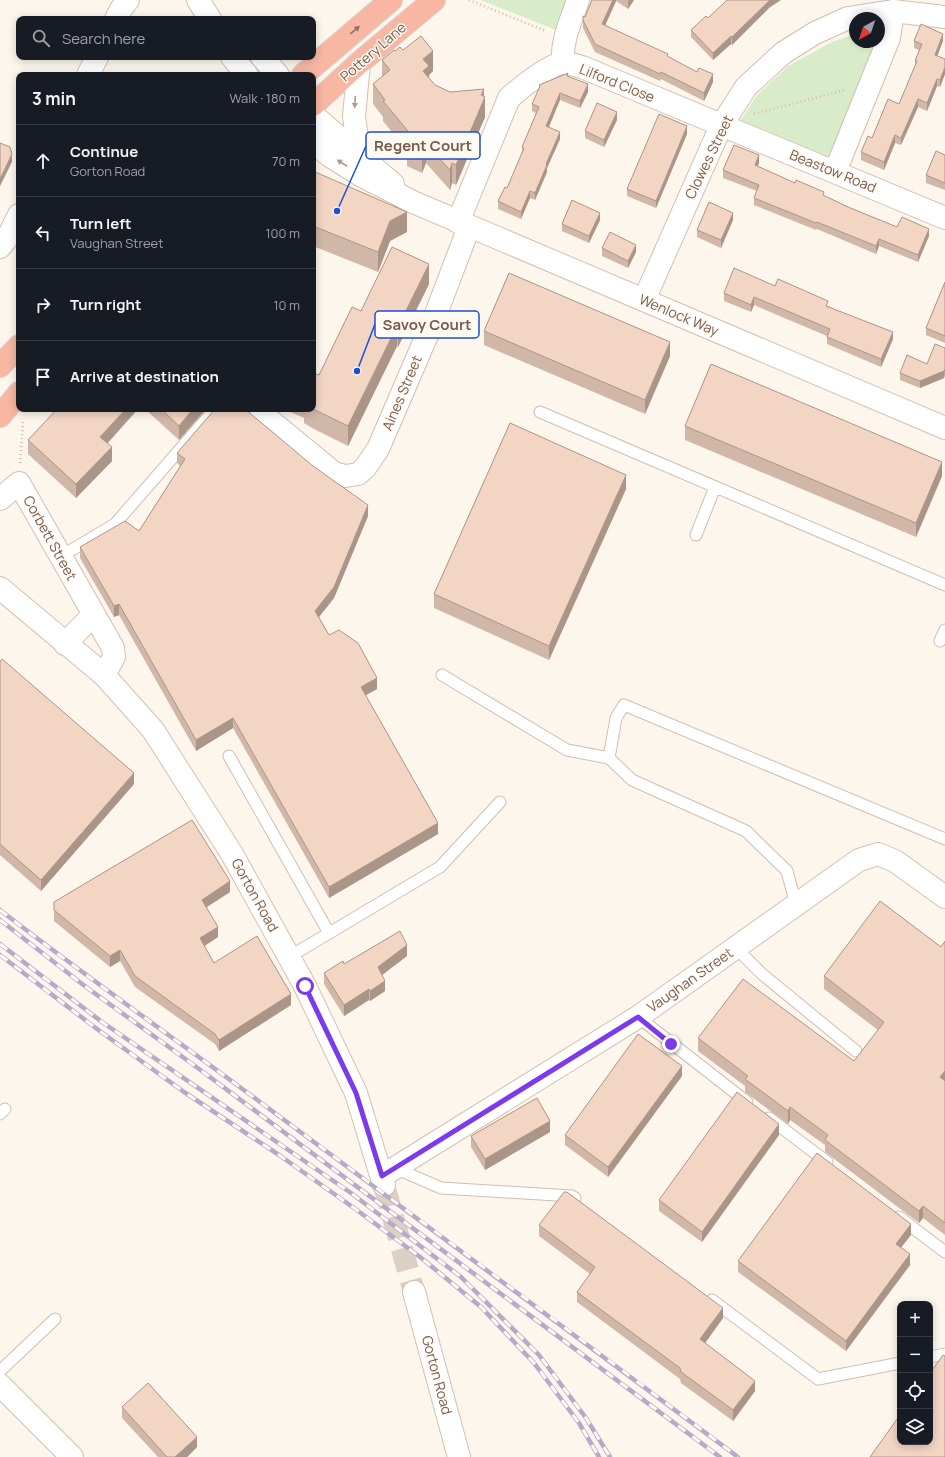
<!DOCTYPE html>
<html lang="en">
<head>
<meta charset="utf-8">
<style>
  :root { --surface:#171b24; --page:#242831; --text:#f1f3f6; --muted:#9ea1a6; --line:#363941 }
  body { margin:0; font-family:Manrope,sans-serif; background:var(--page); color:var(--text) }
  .controls { position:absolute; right:12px; bottom:12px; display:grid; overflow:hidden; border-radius:8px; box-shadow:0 2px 10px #0003 }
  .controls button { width:36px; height:36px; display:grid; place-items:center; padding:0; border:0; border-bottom:1px solid var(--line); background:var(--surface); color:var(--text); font:20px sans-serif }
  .compass { position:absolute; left:849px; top:12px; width:36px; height:36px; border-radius:50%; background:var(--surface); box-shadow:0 2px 10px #0003; rotate:220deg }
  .stop { position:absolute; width:12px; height:12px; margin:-9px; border:3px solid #7c3aed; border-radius:50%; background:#fff }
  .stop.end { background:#7c3aed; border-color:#fff; box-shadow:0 1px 4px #0008 }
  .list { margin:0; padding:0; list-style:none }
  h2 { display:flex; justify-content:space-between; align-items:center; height:52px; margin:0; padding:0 16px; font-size:17px }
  h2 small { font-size:13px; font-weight:400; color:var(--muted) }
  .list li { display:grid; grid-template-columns:26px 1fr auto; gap:12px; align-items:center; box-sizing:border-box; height:72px; padding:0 16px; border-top:1px solid var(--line) }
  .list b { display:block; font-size:15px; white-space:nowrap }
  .list p { margin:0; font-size:13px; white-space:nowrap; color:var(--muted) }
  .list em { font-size:13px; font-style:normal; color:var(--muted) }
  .icon { flex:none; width:22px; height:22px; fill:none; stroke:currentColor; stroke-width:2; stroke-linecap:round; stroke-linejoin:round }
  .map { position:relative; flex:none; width:945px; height:1457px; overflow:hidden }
  .search { position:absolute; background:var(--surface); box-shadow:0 2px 10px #0003; left:16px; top:16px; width:300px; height:44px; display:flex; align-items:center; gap:10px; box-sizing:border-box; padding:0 14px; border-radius:8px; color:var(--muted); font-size:15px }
  .panel { position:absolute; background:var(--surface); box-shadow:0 2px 10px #0003; left:16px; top:72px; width:300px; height:340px; border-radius:8px }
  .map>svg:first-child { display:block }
  .green { fill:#d8ecc9 }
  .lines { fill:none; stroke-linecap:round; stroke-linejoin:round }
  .secondary-tunnel { stroke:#dcd0c4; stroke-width:22; stroke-dasharray:22 11; stroke-linecap:butt }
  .lane-casing { stroke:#d1beb0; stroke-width:13 }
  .street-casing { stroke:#d1beb0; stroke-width:24 }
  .secondary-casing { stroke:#d6c0b0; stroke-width:24 }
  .highway-casing { stroke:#dad1cd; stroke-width:24 }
  .path { stroke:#d9b8a5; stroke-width:2.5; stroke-dasharray:1 3; stroke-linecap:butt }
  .lane { stroke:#fff; stroke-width:11 }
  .street { stroke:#fff; stroke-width:22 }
  .secondary { stroke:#fff; stroke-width:22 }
  .highway { stroke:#f7b7a3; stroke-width:22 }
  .rail-casing { stroke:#b9a8c9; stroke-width:4.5 }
  .rail { stroke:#fffaf3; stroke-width:3; stroke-dasharray:9; stroke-linecap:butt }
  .wall { fill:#d1b7a8 }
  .shaded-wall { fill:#aa9588 }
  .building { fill:#f3d5c3; stroke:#aa9588 }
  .oneway { fill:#936e5e }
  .oneway2 { fill:#af9d94 }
  .route { stroke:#7c3aed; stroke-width:5 }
  .labels { text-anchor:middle; stroke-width:3; stroke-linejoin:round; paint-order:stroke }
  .street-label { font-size:14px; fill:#7a5c4d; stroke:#fffaf3 }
  .leader { fill:none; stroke:#1d4ed8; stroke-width:1.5 }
  .callout-dot { fill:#1d4ed8; stroke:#fffaf3; stroke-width:1.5 }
  .callout { fill:#fffaf3; stroke:#1d4ed8; stroke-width:1.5 }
  .callout-label { font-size:15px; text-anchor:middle; font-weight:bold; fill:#7a5c4d }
</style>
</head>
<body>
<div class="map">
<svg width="945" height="1457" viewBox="0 0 945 1457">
  <rect width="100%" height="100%" fill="#fdf6ec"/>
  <!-- green -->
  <path class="green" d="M480,0H571L561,32Z
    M855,34V42H869L871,48V55L829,157L741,120L757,95L788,66L832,42Z"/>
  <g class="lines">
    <!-- secondary-tunnel -->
    <path class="secondary-tunnel" d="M384,1185L414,1292"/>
    <defs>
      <path id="lane" d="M540,412L945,585
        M696,535L715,487
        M60,557L115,524L215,409
        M940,641L945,630
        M442,675L567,750L609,758
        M229,756L329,933
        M796,905L787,871L746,831L632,780L609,758L616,718L624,705L945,839
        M736,948L762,974L856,1051
        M289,957L440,867L500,802
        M638,1017L747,1102
        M0,1114L5,1109
        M769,1118L827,1162
        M395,1168L441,1188L572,1196L575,1198
        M899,1217L945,1252
        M712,1300L818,1379L900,1363
        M930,1357L945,1354
        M0,1371L55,1319"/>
      <path id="street" d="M116,19L121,9L128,0
        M563,63C561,41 571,21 578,0
        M88,75L97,57
        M835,172L889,38L893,11
        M458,222L509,98C519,89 551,63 564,63C570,63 577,66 582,67C703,118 824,167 945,218
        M0,247L8,237L19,215
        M644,300L721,126L746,87L783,53L815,33L848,18L893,11L945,17
        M256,409L334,473L345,476L358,474L365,468L378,449L434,319L469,227
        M0,499L19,483L113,648L114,657L104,675
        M65,644L93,615
        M0,1385L72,1457"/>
      <path id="secondary" d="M198,0L210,19
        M232,57L247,75
        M262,57L278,75
        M359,63L354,116L359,154
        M313,115L393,184
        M313,142L330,156L362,176L413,202L945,428
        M0,588L104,675L153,730L232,854L305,986L356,1093L384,1185
        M382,1176L638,1017L859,860L878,854L895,861L945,897
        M414,1292L459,1457"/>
      <path id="highway" d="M303,75L391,0
        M313,105L359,63L434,0
        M0,366L19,346
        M0,416L19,393"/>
    </defs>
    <!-- lane casing -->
    <use href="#lane" class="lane-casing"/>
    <!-- street casing -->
    <use href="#street" class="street-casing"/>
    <!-- secondary casing -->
    <use href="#secondary" class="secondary-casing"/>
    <!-- highway casing -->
    <use href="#highway" class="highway-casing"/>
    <!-- path -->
    <path class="path" d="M469,0L546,31
      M754,114L845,90
      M20,463L23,422"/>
    <!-- lane -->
    <use href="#lane" class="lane"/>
    <!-- street -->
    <use href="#street" class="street"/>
    <!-- secondary -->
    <use href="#secondary" class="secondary"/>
    <!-- highway -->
    <use href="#highway" class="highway"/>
    <defs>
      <path id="rail" d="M0,910C84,975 171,1036 256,1099C417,1218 578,1337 738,1457
        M0,920L86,987L191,1063L720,1457
        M0,944L102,1022L351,1193L461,1277L539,1355L586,1418L610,1457
        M0,955L97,1029L184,1092L279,1155L354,1208L420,1257L481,1307L534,1363L579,1423L599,1457"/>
    </defs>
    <!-- rail casing -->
    <use href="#rail" class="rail-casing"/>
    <!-- rail -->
    <use href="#rail" class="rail"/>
  </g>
  <!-- wall -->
  <path class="wall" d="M592,0H634L628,9L616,1L605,26L668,57L713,82L704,101L661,79L660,81L595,52L583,28V16L585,17Z
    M769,8L732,45L731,44L713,60L691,37V30L708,18Z
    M914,41H943L937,56L945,59V74L940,87L937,86L927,111L918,107L901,145L895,143L884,170L861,160V152L872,138L899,104L915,66V61L919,50L914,48Z
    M403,50L433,71L429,75V78L435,85L450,92L484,96L485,117L456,185L452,183L450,190L426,163L422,173L407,166V151L383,121V117L373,104V84L382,77V60L395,51Z
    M568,76L588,92L580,108L560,100L549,127L560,139L547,168V172L535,200L530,198L521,219L498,209V201L507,188L522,154V147L536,113L532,111V104L539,90V85Z
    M617,120L604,147L585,138V131Z
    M687,134L656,208L627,196V189Z
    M945,155V190L926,183V175Z
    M759,163L757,166L848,207L897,227L929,236L918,262L879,246L876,254L817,229L816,230L754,205V198L757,191L723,178V170Z
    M313,171L407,232L390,241L378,272L313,246Z
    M600,220L589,243L562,231V224Z
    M733,220L721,248L697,237V230Z
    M602,248L636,252L628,268L602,256Z
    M945,282V343L926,335V328Z
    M429,284L398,347L397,346L348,446L312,428L304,423V418L286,410V409H313L319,375L361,311Z
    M775,286L828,306L893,339L881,367L827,344V336L754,305L751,312L724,301V293Z
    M484,331L670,356L645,414L484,345Z
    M945,348V376L944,378L920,388L900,380V373L927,364Z
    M138,409L108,443L112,461L76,498L28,454V440Z
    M145,409H206L179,440Z
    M685,426L942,476L916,537L685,440Z
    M177,453L368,516L334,598L319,617L329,635L377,689L365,695L438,834L329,898L233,728L196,751L119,615L114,617L80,558V547L139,531L180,466L177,463Z
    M626,489L549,660L434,608V594Z
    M0,662L134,784L41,891L0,855Z
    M230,892L207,907L218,937L204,946L214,963L291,1005L219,1051L215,1044L135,987L120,961L110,967L54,921V902Z
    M945,941V1235L923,1218L919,1223L825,1152V1145L790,1120L788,1124L745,1092V1086L698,1051V1038L854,1061L878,1030L824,989V976L941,947Z
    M407,956L382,975L385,991L370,1001L369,1000L344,1016L324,984V973L344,964Z
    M682,1076L608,1177L565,1145V1135Z
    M550,1132L485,1170L471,1147V1136Z
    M779,1135L702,1242L659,1211V1200Z
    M539,1225L723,1318L705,1343L755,1391L733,1421L681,1383L680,1379L577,1302V1292L590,1274L539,1236Z
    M911,1235L901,1247L910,1265L846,1351L738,1272V1261Z
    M122,1407L197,1447L187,1457H158L122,1418Z"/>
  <!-- shaded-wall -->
  <path class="shaded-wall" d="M613,0H616V1L602,32V24Z
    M629,0H634L628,9V2Z
    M770,0H781L769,8L732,45V37Z
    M943,34V41L935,62V55Z
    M731,36V44L713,60V53Z
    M433,51V71L429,75V86L423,71V59Z
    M945,67V74L940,87V80Z
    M713,74V82L704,101V93Z
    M937,79V86L927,111V103Z
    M588,84V92L580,108V101Z
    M484,89V99L485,97V117L456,185V165Z
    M560,93V100L546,133V126Z
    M918,99V107L901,145V138Z
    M617,112V120L604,147V140Z
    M687,126V134L656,208V201Z
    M560,132V139L547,168V172L535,200V193L546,164Z
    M895,135V143L884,170V162Z
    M426,144V163L422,173V153Z
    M12,154V162L0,186V179Z
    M759,155V163L755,173V165Z
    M452,163V183L450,190V170Z
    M530,191V198L521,219V212Z
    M407,212V232L390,241L378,272V252L390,221Z
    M600,213V220L589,243V236Z
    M733,213V220L721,248V240Z
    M929,229V236L918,262V255Z
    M879,239V246L876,254V246Z
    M636,245V252L628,268V261Z
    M429,264V284L398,347V327Z
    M754,297V305L751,312V305Z
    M397,326V346L348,446V426Z
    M893,332V339L881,367V359Z
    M670,342V356L645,414V400Z
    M945,369L944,378L920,388V381Z
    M126,409H138L100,451V437Z
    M193,409H206L179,440V426Z
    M112,447V461L76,498V484Z
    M942,462V476L916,537V523Z
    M626,475V489L549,660V646Z
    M368,505V516L334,598L315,622V611Z
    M119,604V615L114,617V606Z
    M377,678V689L361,698V687Z
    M233,718V728L196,751V740Z
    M134,773V784L41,891V880Z
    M438,823V834L329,898V887Z
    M230,881V892L202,910V900Z
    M218,927V937L200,949V938Z
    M407,945V956L378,978V967Z
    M120,950V961L110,967V956Z
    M385,981V991L370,1001V991Z
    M369,989V1000L344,1016V1005Z
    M291,994V1005L219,1051V1040Z
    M682,1066V1076L608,1177V1167Z
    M945,1071V1083L940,1077Z
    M790,1107V1120L788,1124V1111Z
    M550,1121V1132L485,1170V1159Z
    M779,1124V1135L702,1242V1232Z
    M923,1206V1218L919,1223V1211Z
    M911,1224V1235L896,1254V1244Z
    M910,1254V1265L846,1351V1341Z
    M723,1308V1318L700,1350V1339Z
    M755,1381V1391L733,1421V1410Z
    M197,1437V1447L187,1457H175Z"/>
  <!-- building -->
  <path class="building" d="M592,0H613L602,24L668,54L667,56L697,72L699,68L713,74L704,93L661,72L660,74L595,44L583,20V16L585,17Z
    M727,0H770L732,37L731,36L713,53L691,30L706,16L708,18Z
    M921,24L943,34L935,55L945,59V67L940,80L937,79L927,103L918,99L901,138L895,135L884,162L861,152L868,136L872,138L888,99L899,104L917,61H915L922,44L914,41Z
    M421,36L433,51L423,59L429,66L423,71L435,85L450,92L484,89L481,95L485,97L456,165L452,163L450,170L426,144L422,153L407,146L412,136L383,101L385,100L373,84L390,70L382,60L394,50L395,51L400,47L403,50Z
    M568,73L567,76L588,84L580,101L560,93L546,126L560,132L546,164L547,165L535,193L530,191L521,212L498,201L505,187L507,188L524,148L522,147L539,107L532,104L540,86L539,85Z
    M597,103L617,112L604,140L585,131Z
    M659,114L687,126L656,201L627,189Z
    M0,143L10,147L12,154L0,179Z
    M734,145L759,155L755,165L795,183L796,180L824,192L823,195L848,207L897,227L902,217L929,229L918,255L879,239L876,246L817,222L816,223L754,198L759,185L723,170Z
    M936,151L945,155V183L926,175Z
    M313,171L407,212L390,221L378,252L313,226Z
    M572,200L600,213L589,236L562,224Z
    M709,202L733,213L721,240L697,230Z
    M610,232L636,245L628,261L602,248Z
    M392,247L429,264L398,327L397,326L348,426L313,409V373L319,375L352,307L361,311Z
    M734,268L775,286L778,279L828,301L826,306L893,332L881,359L827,337L830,329L754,297L751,305L724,293Z
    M509,273L670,342L645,400L484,331Z
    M945,282V336L926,328Z
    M935,344L945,348V369L944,371L920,381L900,373L907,355L927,364Z
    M711,364L942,462L916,523L685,426Z
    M57,409H126L100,437L112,447L76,484L28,440Z
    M161,409H193L179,426Z
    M215,409H245L313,466L368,505L334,587L315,611L329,635L339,630L358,643L377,678L361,687L438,823L329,887L233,718L196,740L119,604L114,606L80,547L125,521L139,531L185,459L177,453Z
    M510,423L626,475L549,646L434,594Z
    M2,659L134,773L41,880L0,844V662Z
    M192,820L230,881L202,900L218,927L200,938L214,963L257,936L291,994L219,1040L215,1034L135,976L120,950L110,956L54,910V902Z
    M880,901L941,947L945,941V1071L940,1077L945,1081V1223L923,1206L919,1211L825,1140L828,1135L790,1107L788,1111L745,1079L748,1076L698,1038L743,979L854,1061L884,1022L824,976Z
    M400,931L407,945L378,967L385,981L370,991L369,989L344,1005L324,973L343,961L344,964Z
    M638,1034L682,1066L608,1167L565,1135Z
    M737,1092L779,1124L702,1232L659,1200Z
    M537,1098L550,1121L485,1159L471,1136Z
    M817,1153L911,1224L896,1244L910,1254L846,1341L738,1261Z
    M564,1192H567L723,1308L700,1339L755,1381L733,1410L681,1372L680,1368L577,1292L595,1267L539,1225Z
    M943,1355L945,1356V1457H870L900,1415V1442H930V1373Z
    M148,1383L197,1437L175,1457H167L122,1407Z"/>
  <!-- one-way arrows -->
  <defs><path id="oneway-solid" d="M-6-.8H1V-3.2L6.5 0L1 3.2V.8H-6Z"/></defs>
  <use class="oneway" href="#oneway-solid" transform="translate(355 30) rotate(-40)"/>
  <g class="oneway2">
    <use href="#oneway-solid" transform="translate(355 102) rotate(94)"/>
    <use href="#oneway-solid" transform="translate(342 163) rotate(-147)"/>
  </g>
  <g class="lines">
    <!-- route -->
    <path class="route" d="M305,986L356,1093L382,1176L638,1017L671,1044"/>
  </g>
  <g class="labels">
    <!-- street labels -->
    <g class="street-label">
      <text transform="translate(373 52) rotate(-41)" y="5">Pottery Lane</text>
      <text transform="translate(617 83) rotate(22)" y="5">Lilford Close</text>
      <text transform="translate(709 157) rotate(-64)" y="5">Clowes Street</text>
      <text transform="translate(833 171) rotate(22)" y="5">Beastow Road</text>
      <text transform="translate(679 315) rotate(23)" y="5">Wenlock Way</text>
      <text transform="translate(402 393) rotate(-67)" y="5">Aines Street</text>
      <text transform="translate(50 538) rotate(61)" y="5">Corbett Street</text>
      <text transform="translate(255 895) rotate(61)" y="5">Gorton Road</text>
      <text transform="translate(690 980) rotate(-35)" y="5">Vaughan Street</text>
      <text transform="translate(437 1375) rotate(75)" y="5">Gorton Road</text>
    </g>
  </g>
  <!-- callouts -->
  <path class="leader" d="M337 211L366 146M357 371L375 324"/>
  <g class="callout-dot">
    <circle cx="337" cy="211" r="4"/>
    <circle cx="357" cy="371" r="4"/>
  </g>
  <g class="callout">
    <rect x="366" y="132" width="114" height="27" rx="4"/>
    <rect x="375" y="311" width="104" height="27" rx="4"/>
  </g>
  <g class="callout-label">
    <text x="423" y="151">Regent Court</text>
    <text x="427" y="330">Savoy Court</text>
  </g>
</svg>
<div class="controls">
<button>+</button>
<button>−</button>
<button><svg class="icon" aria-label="locate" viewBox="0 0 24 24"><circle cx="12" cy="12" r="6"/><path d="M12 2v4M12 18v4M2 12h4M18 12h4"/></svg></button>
<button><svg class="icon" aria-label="layers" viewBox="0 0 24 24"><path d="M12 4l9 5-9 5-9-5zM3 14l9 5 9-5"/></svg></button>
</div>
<svg class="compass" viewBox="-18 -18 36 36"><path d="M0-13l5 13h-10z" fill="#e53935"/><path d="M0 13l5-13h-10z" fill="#9ea1a6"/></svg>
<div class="stop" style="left:305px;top:986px"></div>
<div class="stop end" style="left:671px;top:1044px"></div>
<div class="search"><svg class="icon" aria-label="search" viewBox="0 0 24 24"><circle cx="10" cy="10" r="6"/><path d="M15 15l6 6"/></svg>Search here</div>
<section class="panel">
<h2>3 min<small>Walk · 180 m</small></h2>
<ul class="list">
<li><svg class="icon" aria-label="ahead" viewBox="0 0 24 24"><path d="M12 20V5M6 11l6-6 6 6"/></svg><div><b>Continue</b><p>Gorton Road</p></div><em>70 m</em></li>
<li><svg class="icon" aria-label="left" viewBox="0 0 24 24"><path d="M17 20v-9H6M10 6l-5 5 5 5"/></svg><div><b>Turn left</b><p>Vaughan Street</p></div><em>100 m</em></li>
<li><svg class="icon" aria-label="right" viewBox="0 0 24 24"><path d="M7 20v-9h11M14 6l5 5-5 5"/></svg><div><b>Turn right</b></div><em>10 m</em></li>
<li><svg class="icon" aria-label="arrive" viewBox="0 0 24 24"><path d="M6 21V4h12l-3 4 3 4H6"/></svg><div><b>Arrive at destination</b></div></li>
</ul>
</section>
</div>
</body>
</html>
